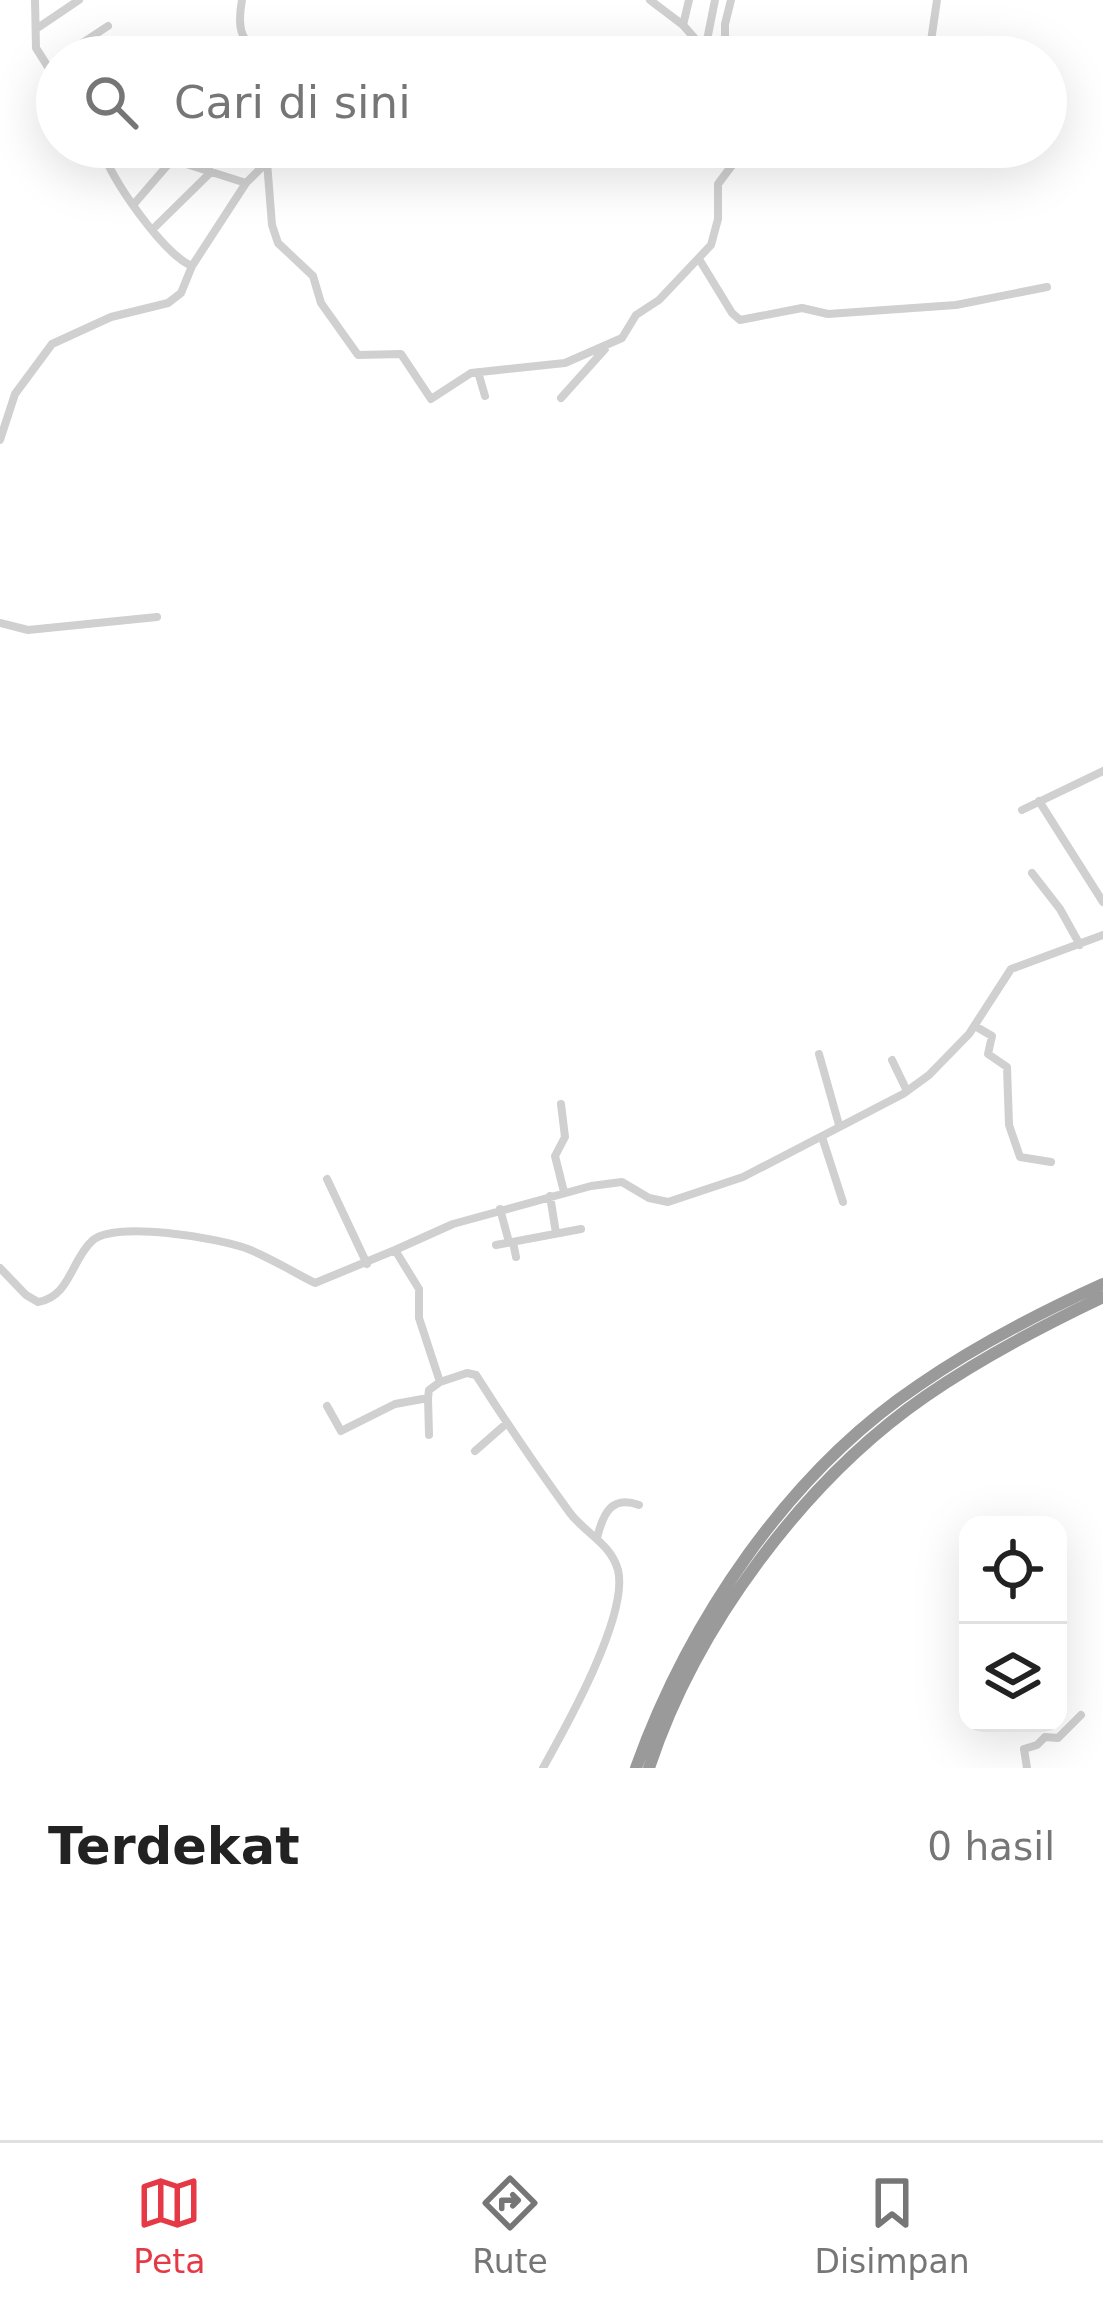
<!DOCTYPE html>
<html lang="id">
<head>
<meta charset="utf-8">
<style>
  :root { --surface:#fff; --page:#f6f6f6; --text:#222; --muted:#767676; --line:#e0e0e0; --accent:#e63946 }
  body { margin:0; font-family:"DejaVu Sans",sans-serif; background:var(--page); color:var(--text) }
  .controls { position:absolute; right:36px; bottom:36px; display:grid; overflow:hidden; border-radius:24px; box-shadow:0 12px 48px #0002 }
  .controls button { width:108px; height:108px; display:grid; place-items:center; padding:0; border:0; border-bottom:3px solid var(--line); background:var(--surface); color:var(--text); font:60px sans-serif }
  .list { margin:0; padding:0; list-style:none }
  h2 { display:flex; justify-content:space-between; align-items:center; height:156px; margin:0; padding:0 48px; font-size:51px }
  h2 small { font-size:39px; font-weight:400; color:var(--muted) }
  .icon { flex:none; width:66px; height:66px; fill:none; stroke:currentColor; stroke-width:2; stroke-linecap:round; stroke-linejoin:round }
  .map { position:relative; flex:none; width:1103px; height:1768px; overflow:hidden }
  .search { position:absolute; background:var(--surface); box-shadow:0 12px 48px #0002; left:36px; right:36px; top:36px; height:132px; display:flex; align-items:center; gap:30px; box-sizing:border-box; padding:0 42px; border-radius:66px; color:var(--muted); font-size:45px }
  .sheet { height:372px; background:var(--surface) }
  nav { display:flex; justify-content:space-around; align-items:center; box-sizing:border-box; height:168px; border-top:3px solid var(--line); background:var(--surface); font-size:33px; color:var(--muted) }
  nav a { display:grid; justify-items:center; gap:6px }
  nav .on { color:var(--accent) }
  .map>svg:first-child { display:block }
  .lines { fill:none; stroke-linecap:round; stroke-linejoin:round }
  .street { stroke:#d0d0d0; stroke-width:8 }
  .highway { stroke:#9a9a9a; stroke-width:12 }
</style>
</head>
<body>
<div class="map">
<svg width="1103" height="1768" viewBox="0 0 1103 1768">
  <rect width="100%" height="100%" fill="#fff"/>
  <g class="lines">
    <!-- street -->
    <path class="street" d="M35,0L36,48L57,81
      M242,0C237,28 240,37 259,57
      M650,0L683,25L711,57
      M715,0L705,50C780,47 857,59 931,41
      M683,25L689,0
      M36,29L79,0
      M61,57L108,26
      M120,57L144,40L161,51
      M725,57V24L731,0
      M916,57L931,41L937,0
      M101,147C109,177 164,255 192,266
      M133,147L246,183
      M267,162L272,225L278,243L313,276L321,303L358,355L401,354L431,399L471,373L565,363L622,338L636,315L659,300L711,245L718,219V184L733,164L760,147
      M134,204L172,160
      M154,228L211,172
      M699,259L732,313L740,320L802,308L828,314L956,305L1047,287
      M478,372L485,396
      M561,398L605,349
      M0,440L15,394L52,344L111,317L168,303L181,293L192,266L246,183L267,162L271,147
      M0,623L28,630L157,617
      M1039,801L1103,902
      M1022,810L1103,771
      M1032,873L1060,909L1080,945
      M975,1026L992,1036L988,1054L1007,1067L1009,1125L1020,1157L1051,1162
      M819,1054L839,1125
      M892,1060L907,1091
      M561,1104L565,1137L555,1156L564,1192
      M822,1137L843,1202
      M327,1179L367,1264
      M550,1196L556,1233
      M500,1209L509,1242
      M513,1242L516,1257
      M496,1245L581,1229
      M0,1268L26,1295L38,1302C70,1297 71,1260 92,1241C114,1220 219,1238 248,1249C271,1258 293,1272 315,1283L395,1250
      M428,1398L429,1435
      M327,1406L341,1431L395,1404L428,1398L429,1390L440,1382
      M475,1451L507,1423
      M597,1538C603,1514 611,1495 639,1505
      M543,1768C566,1727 629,1615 618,1570C611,1544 585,1533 570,1513C537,1468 506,1422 476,1375L467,1373L440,1382L419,1318V1289L395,1250L453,1224L591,1186L622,1182L649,1198L668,1202L743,1177L903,1094L929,1075L969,1034L1011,969L1103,935
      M1027,1768L1024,1749L1037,1745L1045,1737L1058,1738L1081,1715"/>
    <!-- highway -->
    <path class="highway" d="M636,1768C689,1621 788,1473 919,1385C977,1345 1039,1313 1103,1284
      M649,1768C695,1628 804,1480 926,1396C981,1358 1042,1326 1103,1297"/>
  </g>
</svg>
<div class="controls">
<button><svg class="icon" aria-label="locate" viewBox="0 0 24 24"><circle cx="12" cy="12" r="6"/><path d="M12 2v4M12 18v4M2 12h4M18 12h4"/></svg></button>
<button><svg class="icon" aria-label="layers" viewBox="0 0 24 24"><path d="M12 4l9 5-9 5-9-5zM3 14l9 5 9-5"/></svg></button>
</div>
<div class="search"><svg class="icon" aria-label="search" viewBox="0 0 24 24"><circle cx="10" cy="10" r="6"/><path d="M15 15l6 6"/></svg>Cari di sini</div>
</div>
<section class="sheet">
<h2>Terdekat<small>0 hasil</small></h2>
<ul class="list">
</ul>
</section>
<nav>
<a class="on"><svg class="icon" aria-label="map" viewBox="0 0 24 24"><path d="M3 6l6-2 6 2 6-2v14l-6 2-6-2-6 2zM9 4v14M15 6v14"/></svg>Peta</a>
<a><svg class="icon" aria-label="directions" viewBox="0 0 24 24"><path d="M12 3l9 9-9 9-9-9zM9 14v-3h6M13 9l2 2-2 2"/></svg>Rute</a>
<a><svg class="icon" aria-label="saved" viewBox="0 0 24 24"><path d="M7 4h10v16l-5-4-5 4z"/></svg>Disimpan</a>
</nav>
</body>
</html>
